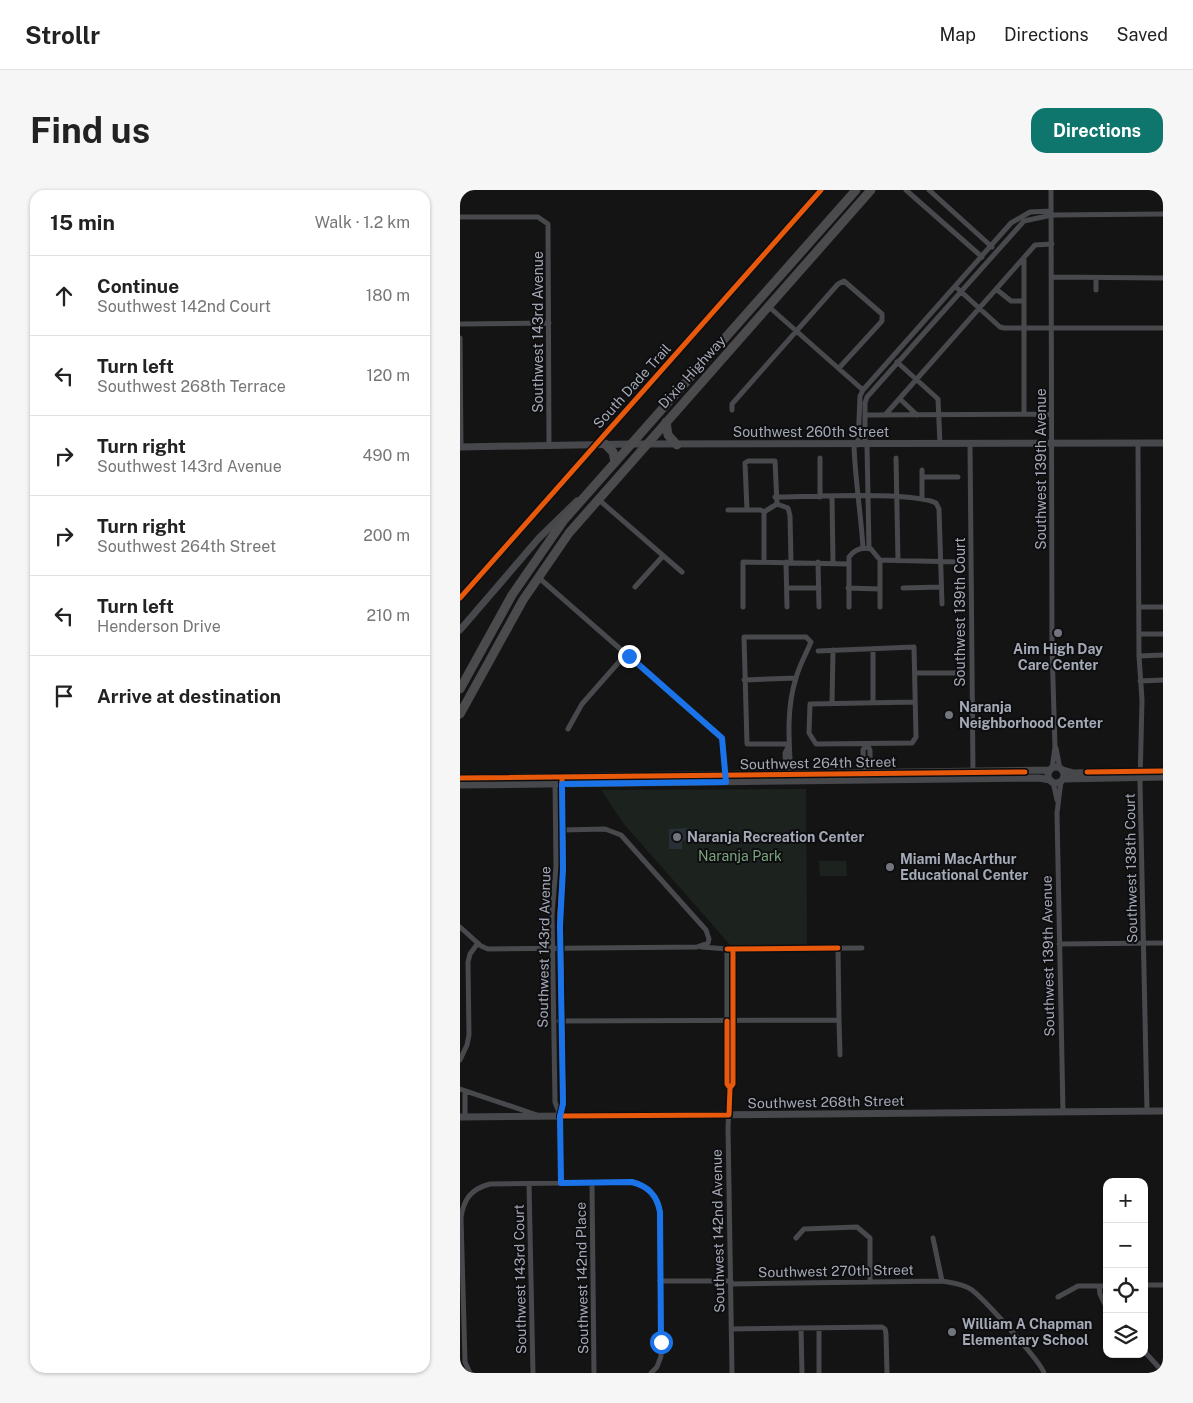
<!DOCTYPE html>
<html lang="en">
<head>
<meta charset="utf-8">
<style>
  :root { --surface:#fff; --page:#f6f6f6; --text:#222; --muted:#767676; --line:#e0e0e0; --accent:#0f766e }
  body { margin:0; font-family:"Public Sans",sans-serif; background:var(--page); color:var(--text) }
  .controls { position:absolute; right:15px; bottom:15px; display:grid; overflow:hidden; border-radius:10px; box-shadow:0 1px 4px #0004 }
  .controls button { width:45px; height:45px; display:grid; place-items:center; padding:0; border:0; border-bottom:1px solid var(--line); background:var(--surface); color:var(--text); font:25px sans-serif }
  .stop { position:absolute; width:15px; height:15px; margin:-11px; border:4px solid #1a73e8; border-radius:50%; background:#fff }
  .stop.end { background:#1a73e8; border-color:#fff; box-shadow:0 1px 5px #0008 }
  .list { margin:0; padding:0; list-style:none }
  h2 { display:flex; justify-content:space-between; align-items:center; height:65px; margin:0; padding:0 20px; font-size:21px }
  h2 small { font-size:16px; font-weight:400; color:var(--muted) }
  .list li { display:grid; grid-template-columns:32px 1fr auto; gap:15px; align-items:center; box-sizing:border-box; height:80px; padding:0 20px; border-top:1px solid var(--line) }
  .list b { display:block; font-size:19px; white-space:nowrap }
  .list p { margin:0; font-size:16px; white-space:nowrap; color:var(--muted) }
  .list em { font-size:16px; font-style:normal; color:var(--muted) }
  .icon { flex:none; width:28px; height:28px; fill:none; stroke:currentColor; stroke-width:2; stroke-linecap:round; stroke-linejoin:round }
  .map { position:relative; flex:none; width:703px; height:1183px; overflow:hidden; border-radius:15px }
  header { display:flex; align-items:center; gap:30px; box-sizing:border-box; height:70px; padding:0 25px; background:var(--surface); border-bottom:1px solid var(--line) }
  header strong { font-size:24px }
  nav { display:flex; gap:28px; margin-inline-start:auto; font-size:18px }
  .intro { display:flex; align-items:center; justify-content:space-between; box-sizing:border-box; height:120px; padding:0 30px }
  h1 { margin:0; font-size:35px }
  .button { padding:12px 22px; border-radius:15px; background:var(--accent); color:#fff; font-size:18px; font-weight:700 }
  main { display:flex; gap:30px; padding:0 30px }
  aside { flex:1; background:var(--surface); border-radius:15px; box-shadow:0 1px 4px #0004 }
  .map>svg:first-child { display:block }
  .green { fill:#1c231e }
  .water { fill:#272f37 }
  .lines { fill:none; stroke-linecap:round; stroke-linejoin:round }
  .street { stroke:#48494d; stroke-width:5 }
  .secondary { stroke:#46484c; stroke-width:7 }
  .highway { stroke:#4b4b4e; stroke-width:9 }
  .cycleway-casing { stroke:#0e0e10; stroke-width:8 }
  .cycleway { stroke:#e8590c; stroke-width:5 }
  .route { stroke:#1a73e8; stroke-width:6 }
  .poi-dot { fill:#72757d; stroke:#0e0e10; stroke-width:2 }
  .labels { text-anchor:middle; stroke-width:4; stroke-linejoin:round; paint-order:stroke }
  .street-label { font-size:14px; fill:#a4a9b6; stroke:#0e0e10 }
  .poi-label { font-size:14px; font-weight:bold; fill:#a4a9b6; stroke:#0e0e10; text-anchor:start }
  .park-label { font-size:14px; fill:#7aa37e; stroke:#0e0e10 }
</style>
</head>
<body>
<header>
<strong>Strollr</strong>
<nav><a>Map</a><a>Directions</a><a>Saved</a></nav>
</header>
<div class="intro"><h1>Find us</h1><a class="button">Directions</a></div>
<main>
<aside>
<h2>15 min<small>Walk · 1.2 km</small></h2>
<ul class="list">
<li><svg class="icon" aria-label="ahead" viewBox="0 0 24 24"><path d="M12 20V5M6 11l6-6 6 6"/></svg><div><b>Continue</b><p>Southwest 142nd Court</p></div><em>180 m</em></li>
<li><svg class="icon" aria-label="left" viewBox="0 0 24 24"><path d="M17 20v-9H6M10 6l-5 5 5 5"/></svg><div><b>Turn left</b><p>Southwest 268th Terrace</p></div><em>120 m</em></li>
<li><svg class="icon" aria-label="right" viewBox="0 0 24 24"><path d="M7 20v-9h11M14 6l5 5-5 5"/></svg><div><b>Turn right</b><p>Southwest 143rd Avenue</p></div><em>490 m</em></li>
<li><svg class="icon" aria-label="right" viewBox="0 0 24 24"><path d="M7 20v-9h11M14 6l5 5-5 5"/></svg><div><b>Turn right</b><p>Southwest 264th Street</p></div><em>200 m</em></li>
<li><svg class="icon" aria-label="left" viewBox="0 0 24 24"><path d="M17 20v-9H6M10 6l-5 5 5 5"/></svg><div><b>Turn left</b><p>Henderson Drive</p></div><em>210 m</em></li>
<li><svg class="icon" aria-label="arrive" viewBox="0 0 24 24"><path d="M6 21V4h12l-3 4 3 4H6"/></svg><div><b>Arrive at destination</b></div></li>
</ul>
</aside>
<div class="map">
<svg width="703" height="1183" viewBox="0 0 703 1183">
  <rect width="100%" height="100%" fill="#141414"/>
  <!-- green -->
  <path class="green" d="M346,599L347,756L272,757L164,634L141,600Z
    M359,671H386L387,686H360Z"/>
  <!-- water -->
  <path class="water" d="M228,638V650L222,651V659H209V639Z"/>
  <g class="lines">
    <!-- street -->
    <path class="street" d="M446,0L522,67
      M469,0L532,57
      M591,0L592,458L595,557L592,579
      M0,27H78L88,34L89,256
      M564,70V224
      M592,87L703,88
      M636,88V100
      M498,99L540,137L544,138H703
      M536,99L551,111H563
      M308,116L403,200
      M0,134L89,133
      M0,148L1,257
      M437,172L478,209L480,254
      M440,209L457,225
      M272,220V214L378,94L384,91L422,124V131L379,178
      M405,225L591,224
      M425,225L575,55L592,54
      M510,254L513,584
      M678,254L679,466L682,510L680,593L687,921
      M394,255C395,289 401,324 403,358
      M398,255L400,206L403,200L551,33L570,22L591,21
      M405,255V213L407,207L564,31L592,25L703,24
      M407,255L409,358
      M360,268V307
      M436,268L438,371
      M462,280V308
      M462,287H498
      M315,307C346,307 453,301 476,313L479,319L482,414
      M372,307L373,372
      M138,309L222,382
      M268,320H301L304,322
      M287,320L285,273L288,271H315L317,314
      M304,322L317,314L328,318L330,326L331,372
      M304,322V372
      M420,370L500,372
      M326,372L327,417
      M358,372L359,417
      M78,387L262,548L266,592
      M175,397L203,366
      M327,398H359
      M388,398L420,399
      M443,398L481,397
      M283,417V372L388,374
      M389,417V367C394,360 402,357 411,359L420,370V417
      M679,417H703
      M679,444H703
      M413,459V513
      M358,461L454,457L456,547L452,553L356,554L349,543L350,514L455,512
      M679,466L703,465
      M455,483H496
      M284,490L336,488
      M680,491L703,490
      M372,513L373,460
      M108,539L122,514L166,464
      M329,554H287L284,447H346L351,452C346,464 339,476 336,488C326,519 329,553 331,585
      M407,554L410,560V584
      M596,558L600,579
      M404,584L403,560L407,554
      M326,585L325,563L328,557
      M601,591L597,623L603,922
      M95,592L96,676L92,725L95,912L100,925
      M593,592L597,610
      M0,737L21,756L28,759L237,757L248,753L249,749L246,740L161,645L145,639L103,640
      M599,754L703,753
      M242,757L267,759V894L270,898L273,894V759
      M378,758L379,830
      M270,759L402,758
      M99,831L379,830L380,865
      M0,870L7,855L9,845L8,772L10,764L18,753
      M270,898L268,937L272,1183
      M0,899L77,925
      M5,927V901
      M101,993L100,926L103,914L100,723L103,679L102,592
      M132,993L134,1183
      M69,994L73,1183
      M336,1048L344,1039L397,1037L410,1048V1092
      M473,1048L482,1091
      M200,1091H271
      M271,1094L482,1091C492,1093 504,1094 512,1100C524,1109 581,1172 584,1183
      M684,1095H703
      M639,1096L640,1104L647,1119
      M598,1107L618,1096H647
      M341,1138L342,1183
      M359,1138V1183
      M271,1139L422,1137L425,1139L426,1144L427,1183
      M684,1161L703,1182
      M10,1183L5,1172L1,1027C4,1009 11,999 30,994L172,992C188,996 197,1005 200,1021L201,1166L197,1177L191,1183"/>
    <!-- secondary -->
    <path class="secondary" d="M0,257L170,254L703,253
      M0,440L79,348L117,311
      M588 585a8 8 0 1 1 16 0a8 8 0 1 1-16 0Z
      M602,580L613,583L703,581
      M0,588L590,580
      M603,589L703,587
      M0,595L579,588L590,590
      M0,927L703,921"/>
    <!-- highway -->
    <path class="highway" d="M206,232L208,245L217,255
      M145,254L153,262L155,272
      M0,499L52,405L104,330L396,0
      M0,524L63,410L109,343L411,0"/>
    <defs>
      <path id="cycleway" d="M0,408L361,0
        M627,582L703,581
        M102,587L103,679L100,723L103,914L100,926L269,925L270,898
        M0,588L565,582
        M267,759L378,758
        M267,831V894L270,898L273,894V759"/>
    </defs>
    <!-- cycleway casing -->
    <use href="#cycleway" class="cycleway-casing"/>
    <!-- cycleway -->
    <use href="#cycleway" class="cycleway"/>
  </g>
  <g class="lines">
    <!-- route -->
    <path class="route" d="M169,466L262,548L266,592L102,594L103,679L100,736L103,914L100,926L101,993L172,992C188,996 197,1005 200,1022L201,1152"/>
  </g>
  <!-- markers -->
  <g class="poi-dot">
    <circle cx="598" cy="443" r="5"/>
    <circle cx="489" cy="525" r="5"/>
    <circle cx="217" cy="647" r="5"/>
    <circle cx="430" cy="677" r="5"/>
    <circle cx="492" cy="1142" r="5"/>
  </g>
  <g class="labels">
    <!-- street labels -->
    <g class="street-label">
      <text transform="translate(78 142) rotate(-90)" y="5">Southwest 143rd Avenue</text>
      <text transform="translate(232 182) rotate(-48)" y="5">Dixie Highway</text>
      <text transform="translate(172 196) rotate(-48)" y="5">South Dade Trail</text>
      <text x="351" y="247">Southwest 260th Street</text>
      <text transform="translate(581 279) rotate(-90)" y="5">Southwest 139th Avenue</text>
      <text transform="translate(500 422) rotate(-90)" y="5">Southwest 139th Court</text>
      <text transform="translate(358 573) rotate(-1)" y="5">Southwest 264th Street</text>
      <text transform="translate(671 678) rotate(-91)" y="5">Southwest 138th Court</text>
      <text transform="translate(84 757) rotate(-89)" y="5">Southwest 143rd Avenue</text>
      <text transform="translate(588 766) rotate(-91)" y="5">Southwest 139th Avenue</text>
      <text transform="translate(366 912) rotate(-1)" y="5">Southwest 268th Street</text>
      <text transform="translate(258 1041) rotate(-91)" y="5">Southwest 142nd Avenue</text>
      <text transform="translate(376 1081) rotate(-1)" y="5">Southwest 270th Street</text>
      <text transform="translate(122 1088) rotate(-91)" y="5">Southwest 142nd Place</text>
      <text transform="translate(60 1089) rotate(-91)" y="5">Southwest 143rd Court</text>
    </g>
    <!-- poi labels -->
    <g class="poi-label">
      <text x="598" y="464" text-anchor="middle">Aim High Day<tspan x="598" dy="16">Care Center</tspan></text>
      <text x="499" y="522">Naranja<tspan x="499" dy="16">Neighborhood Center</tspan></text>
      <text x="227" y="652">Naranja Recreation Center</text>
      <text x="440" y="674">Miami MacArthur<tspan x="440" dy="16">Educational Center</tspan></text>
      <text x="502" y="1139">William A Chapman<tspan x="502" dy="16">Elementary School</tspan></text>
    </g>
    <!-- park labels -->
    <g class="park-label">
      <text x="280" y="671">Naranja Park</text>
    </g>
  </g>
</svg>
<div class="controls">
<button>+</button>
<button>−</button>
<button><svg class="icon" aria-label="locate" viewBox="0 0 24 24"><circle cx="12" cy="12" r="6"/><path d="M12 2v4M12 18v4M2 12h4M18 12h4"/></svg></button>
<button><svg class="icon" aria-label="layers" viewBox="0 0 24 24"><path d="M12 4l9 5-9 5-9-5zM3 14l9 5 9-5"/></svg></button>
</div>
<div class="stop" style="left:201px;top:1152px"></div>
<div class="stop end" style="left:169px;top:466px"></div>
</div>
</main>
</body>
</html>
